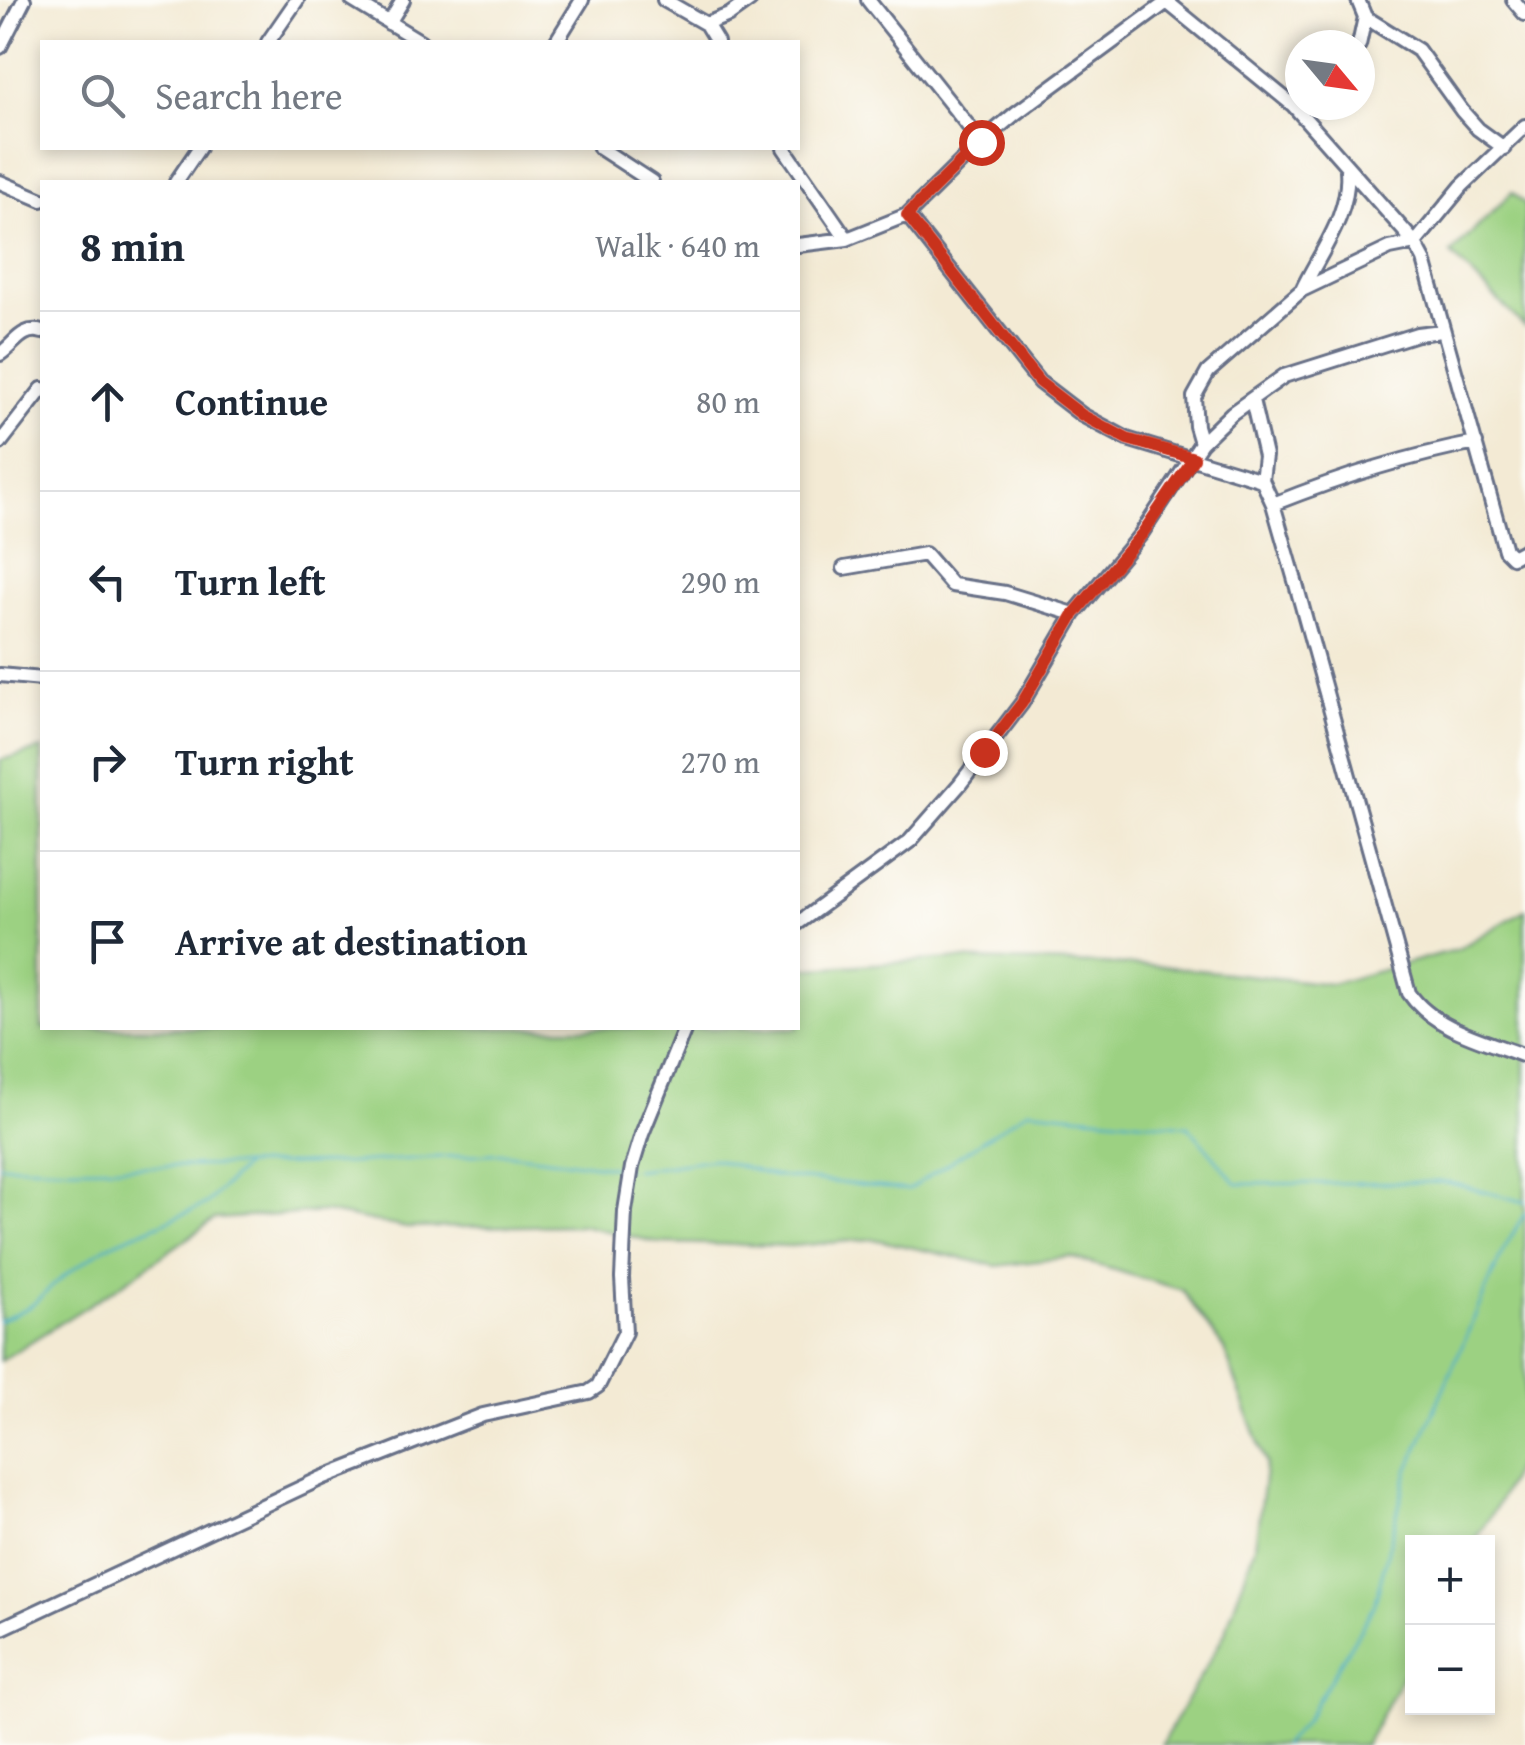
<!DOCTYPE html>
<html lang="en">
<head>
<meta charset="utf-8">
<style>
  :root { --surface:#fff; --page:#f6f6f7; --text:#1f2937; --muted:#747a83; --line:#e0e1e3 }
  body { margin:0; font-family:"Gentium Book Plus",serif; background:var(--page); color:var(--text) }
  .controls { position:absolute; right:30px; bottom:30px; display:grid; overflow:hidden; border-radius:0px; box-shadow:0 5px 15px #0003 }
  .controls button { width:90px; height:90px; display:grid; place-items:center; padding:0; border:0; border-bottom:2px solid var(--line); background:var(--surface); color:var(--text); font:50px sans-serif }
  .compass { position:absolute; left:1285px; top:30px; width:90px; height:90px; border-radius:50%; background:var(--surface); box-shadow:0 5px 15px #0003; rotate:119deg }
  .stop { position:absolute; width:30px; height:30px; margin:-22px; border:8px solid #c8321e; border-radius:50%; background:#fff }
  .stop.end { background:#c8321e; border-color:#fff; box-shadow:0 2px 10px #0008 }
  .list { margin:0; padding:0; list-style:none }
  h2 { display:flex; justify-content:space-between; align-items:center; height:130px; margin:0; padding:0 40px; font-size:42px }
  h2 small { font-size:32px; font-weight:400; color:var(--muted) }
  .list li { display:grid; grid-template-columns:65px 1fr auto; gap:30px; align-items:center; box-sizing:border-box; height:180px; padding:0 40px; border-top:2px solid var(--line) }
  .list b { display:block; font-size:38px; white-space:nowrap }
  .list em { font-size:32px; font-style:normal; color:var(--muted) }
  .icon { flex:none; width:55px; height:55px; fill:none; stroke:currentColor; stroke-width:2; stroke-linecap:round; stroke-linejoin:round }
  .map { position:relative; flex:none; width:1525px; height:1745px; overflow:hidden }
  .search { position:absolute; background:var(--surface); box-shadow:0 5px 15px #0003; left:40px; top:40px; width:760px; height:110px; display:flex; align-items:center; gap:25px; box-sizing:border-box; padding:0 35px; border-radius:0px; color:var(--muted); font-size:38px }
  .panel { position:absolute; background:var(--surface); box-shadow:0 5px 15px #0003; left:40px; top:180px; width:760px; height:850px; border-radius:0px }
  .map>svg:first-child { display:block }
  .green { fill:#9cd182; stroke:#5c8070; stroke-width:2.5 }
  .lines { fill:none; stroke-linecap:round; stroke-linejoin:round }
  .stream { stroke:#49aec9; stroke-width:2.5 }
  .minor-casing { stroke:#677087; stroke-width:18 }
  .minor { stroke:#fff; stroke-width:12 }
  .route { stroke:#c8321e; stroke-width:12 }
</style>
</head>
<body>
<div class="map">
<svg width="1525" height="1745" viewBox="0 0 1525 1745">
  <rect width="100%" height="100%" fill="#fdfcf7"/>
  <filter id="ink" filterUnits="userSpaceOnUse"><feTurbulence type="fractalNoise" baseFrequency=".01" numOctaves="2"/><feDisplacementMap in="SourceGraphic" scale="20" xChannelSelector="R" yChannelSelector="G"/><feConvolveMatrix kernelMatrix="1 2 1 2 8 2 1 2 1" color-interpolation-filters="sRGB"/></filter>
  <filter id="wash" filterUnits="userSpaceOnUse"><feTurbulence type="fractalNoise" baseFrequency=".0048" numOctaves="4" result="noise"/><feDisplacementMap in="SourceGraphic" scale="40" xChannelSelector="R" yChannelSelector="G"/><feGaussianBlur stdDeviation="2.25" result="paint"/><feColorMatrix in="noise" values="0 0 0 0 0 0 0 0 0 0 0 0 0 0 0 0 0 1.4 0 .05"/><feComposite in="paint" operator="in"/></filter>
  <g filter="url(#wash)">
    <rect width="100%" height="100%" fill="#f3ead4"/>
    <!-- green -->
    <path class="green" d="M1512,192L1525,204V327L1451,254Z
      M42,749V1028H798V969L949,959L1161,966L1332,984L1458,949L1525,910V1449L1498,1504L1473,1542H1412V1658L1365,1745H1161L1224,1635L1255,1546L1266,1463L1224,1349L1182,1290L1070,1257L997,1266L873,1239L792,1246L660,1243L581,1225L407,1228L324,1212L215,1219L119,1286L0,1361V760Z"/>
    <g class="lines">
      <!-- stream -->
      <path class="stream" d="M0,1165L70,1168L350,1163L503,1153L627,1169
        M635,1170L714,1159L773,1176L908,1190L1028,1110L1188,1126L1237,1184L1447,1182L1525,1202
        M0,1321L31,1306L64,1276L107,1246L205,1205L244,1166
        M1283,1745L1304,1723L1374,1606L1408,1471L1502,1253L1525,1213"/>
    </g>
  </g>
  <g filter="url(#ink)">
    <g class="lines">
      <defs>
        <path id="minor" d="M352,0L421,42
          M664,0L706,24L729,15L750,0
          M868,0L981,142
          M1170,0L1167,2L1293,105L1415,243L1424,260L1505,550L1512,557L1525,550
          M1358,0L1365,17L1418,50L1462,111L1478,129L1504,148
          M1513,0L1525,14
          M389,23L403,0
          M706,24L717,42
          M268,42L297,0
          M556,42L582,0
          M1359,45L1365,17
          M0,47L24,0
          M600,148L652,182
          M784,148L847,239
          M0,182L42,200
          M176,182L199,148
          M907,215L1039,382L1082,415L1127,439L1262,480L1273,504L1294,577L1409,993C1433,1029 1486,1041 1525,1056
          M798,245L847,239L907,215L981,142L1016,113L1167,2L1165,0
          M1302,290C1320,252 1351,214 1347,170
          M0,354C15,344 22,326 42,332
          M1252,400L1265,456L1262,480
          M0,443L42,389
          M1201,443L1232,413L1284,376L1417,334L1442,331
          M1273,504C1338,478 1407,456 1476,443
          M844,568L925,554L952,585L1005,593L1074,614
          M0,675L42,679
          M798,923L910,841L960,784L1022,703L1074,614L1141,534L1201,443L1196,426L1194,397L1208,372L1302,290L1390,248L1415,243L1462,186L1525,126
          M0,1629L322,1478L483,1415L589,1392L598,1386L625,1332L622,1278L625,1211L632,1167L642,1134L685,1028"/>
      </defs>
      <!-- minor casing -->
      <use href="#minor" class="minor-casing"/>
      <!-- minor -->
      <use href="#minor" class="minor"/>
    </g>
  </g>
  <g class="lines" filter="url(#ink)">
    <!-- route -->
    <path class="route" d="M981,142L907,215L1039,382L1082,415L1127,439L1194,458L1142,534L1074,614L1022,703L984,752"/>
  </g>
</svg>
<div class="controls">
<button>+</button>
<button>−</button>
</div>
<svg class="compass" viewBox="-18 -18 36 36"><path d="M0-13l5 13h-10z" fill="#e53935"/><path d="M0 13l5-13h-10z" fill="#747a83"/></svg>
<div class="stop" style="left:981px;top:142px"></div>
<div class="stop end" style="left:984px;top:752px"></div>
<div class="search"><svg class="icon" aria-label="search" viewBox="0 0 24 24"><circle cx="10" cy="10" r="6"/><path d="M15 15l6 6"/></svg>Search here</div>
<section class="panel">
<h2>8 min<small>Walk · 640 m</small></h2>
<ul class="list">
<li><svg class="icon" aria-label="ahead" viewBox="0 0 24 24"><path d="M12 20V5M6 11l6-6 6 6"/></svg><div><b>Continue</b></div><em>80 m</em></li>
<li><svg class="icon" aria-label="left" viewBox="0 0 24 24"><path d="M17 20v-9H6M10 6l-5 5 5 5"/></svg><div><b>Turn left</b></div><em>290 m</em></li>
<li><svg class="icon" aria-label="right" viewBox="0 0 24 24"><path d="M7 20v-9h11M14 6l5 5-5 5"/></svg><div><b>Turn right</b></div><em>270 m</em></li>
<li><svg class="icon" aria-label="arrive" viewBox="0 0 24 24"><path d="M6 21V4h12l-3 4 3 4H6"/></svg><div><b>Arrive at destination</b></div></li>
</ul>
</section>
</div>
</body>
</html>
